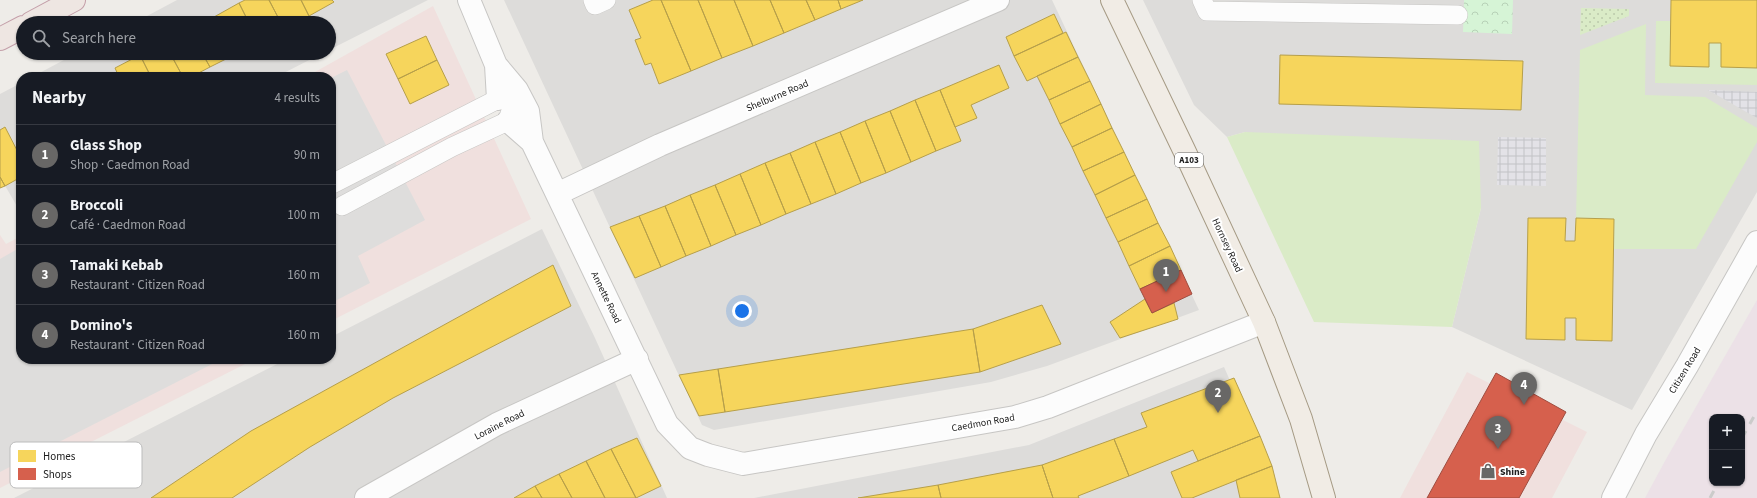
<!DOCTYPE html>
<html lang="en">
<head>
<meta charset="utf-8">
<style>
  :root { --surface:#171b24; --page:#242831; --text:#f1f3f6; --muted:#9ea1a6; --line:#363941; --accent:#686766 }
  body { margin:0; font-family:"Source Sans 3",sans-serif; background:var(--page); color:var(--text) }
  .controls { position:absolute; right:12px; bottom:12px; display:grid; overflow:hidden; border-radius:8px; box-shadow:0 1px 3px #0004 }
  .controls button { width:36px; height:36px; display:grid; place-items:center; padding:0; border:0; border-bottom:1px solid var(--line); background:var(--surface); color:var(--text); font:20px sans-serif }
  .you { position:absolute; left:742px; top:311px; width:14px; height:14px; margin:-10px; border:3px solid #fff; border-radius:50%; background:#1a73e8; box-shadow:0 0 0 6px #1a73e833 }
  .badge { display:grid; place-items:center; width:26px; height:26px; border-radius:50%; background:var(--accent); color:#fff; font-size:13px; font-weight:700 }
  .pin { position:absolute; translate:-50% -33px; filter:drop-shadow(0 1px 2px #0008) }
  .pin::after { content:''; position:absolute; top:21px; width:14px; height:12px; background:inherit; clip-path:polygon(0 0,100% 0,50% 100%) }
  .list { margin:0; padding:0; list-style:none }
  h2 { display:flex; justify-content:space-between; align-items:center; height:52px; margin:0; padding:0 16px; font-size:17px }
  h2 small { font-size:13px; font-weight:400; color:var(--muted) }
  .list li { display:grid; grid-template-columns:26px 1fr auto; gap:12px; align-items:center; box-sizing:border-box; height:60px; padding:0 16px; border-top:1px solid var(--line) }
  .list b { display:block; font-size:15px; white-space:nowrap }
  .list p { margin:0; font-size:13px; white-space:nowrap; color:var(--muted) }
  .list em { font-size:13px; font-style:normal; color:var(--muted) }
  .icon { flex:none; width:22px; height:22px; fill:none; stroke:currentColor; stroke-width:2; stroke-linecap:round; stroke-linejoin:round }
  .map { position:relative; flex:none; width:1757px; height:498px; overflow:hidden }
  .search { position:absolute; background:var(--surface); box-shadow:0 1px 3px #0004; left:16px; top:16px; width:320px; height:44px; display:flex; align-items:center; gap:10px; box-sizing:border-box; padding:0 14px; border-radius:22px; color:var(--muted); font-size:15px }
  .panel { position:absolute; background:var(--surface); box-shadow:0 1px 3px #0004; left:16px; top:72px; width:320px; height:292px; border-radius:16px }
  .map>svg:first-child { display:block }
  .residential { fill:#dddcda }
  .commercial { fill:#f0e0de }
  .railway { fill:#ece1e7; fill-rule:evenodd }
  .grass { fill:#daebc7 }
  .park { fill:url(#park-crowns) }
  .garden { fill:url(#garden-dots) }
  .parking { fill:#dedddc }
  .plaza { fill:url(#plaza-grid) }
  .homes { fill:#f6d55c; stroke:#b69f4a }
  .shops { fill:#d6604d; stroke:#9f4d40 }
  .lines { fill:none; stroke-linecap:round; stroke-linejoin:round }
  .service-casing { stroke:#c7c6c4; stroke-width:20 }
  .minor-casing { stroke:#c7c6c4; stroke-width:24 }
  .primary-casing { stroke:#a59a84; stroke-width:24 }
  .trunk-casing { stroke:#c49fa9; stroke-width:24 }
  .service { stroke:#fcfcfc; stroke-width:19 }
  .minor { stroke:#fcfcfc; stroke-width:22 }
  .primary { stroke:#f1ece5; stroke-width:22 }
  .trunk { stroke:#eee6e2; stroke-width:22 }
  .rail { stroke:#cbcbca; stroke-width:3; stroke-dasharray:8 8; stroke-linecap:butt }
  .labels { text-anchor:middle; stroke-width:4; stroke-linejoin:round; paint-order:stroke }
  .shield { fill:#fff; stroke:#636363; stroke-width:1 }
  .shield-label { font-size:9px; font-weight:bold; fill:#202020 }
  .street-label { font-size:10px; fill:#202020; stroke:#fff }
  .poi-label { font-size:10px; font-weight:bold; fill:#202020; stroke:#fff; text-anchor:start }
  .key { fill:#fff; stroke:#bcbcbc; stroke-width:1 }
  .key-label { font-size:11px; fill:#202020 }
</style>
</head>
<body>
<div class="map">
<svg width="1757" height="498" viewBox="0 0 1757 498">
  <defs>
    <pattern id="park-crowns" width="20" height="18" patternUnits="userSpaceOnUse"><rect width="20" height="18" fill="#d6f4d6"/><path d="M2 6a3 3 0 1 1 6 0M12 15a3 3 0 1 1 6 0" fill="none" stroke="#b7d1b7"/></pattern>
    <pattern id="garden-dots" width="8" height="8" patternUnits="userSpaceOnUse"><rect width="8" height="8" fill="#daebc7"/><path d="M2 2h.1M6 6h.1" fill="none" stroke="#bbc9ab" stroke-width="1.8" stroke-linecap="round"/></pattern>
    <pattern id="plaza-grid" width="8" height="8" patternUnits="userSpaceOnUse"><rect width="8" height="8" fill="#e3e2e7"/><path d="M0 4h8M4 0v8" fill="none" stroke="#c2c2c6"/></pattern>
  </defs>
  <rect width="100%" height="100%" fill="#eeece8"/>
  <!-- residential -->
  <path class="residential" d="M177,0H428L329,50V23H134Z
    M504,0H1052L1199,310L1047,366L991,382L714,430L702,425Z
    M1143,0H1757V192L1632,410L1452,327L1481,208L1245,132L1227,137L1194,105Z
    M77,53H323L276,77H32Z
    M21,83V206L18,208L0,177V94Z
    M542,229L595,338L667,498H14L287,359H331V337Z
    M1224,367L1279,491L1262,498H754L1029,445Z"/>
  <!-- commercial -->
  <path class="commercial" d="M433,6L531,219L331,321V77H306Z
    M0,235L6,244L21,236V359H255L0,488Z
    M1467,372L1587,432L1552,498H1400Z"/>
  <!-- railway -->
  <path class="railway" d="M1757,300V498H1645L1665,461ZM1712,417H1742V483H1712Z"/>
  <!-- grass -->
  <path class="grass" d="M1656,21H1671L1670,66L1709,67V43H1721L1757,68V85L1655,83Z
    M1646,24L1645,95L1705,97L1757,128V142L1696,249H1614V219L1576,218L1580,50Z
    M1245,132L1479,141L1481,208L1452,327L1314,322L1227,137Z"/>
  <!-- park -->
  <path class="park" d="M1464,0H1513L1512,34L1463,32Z"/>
  <!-- garden -->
  <path class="garden" d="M1581,8L1629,9V16L1580,35Z"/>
  <!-- parking -->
  <path class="parking" d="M347,70L425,220L358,256L370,283L331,303V78Z
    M21,247V359H222L0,472V259Z"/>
  <!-- plaza -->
  <path class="plaza" d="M1708,90L1757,92V118Z
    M1498,137L1546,138V186L1497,185Z"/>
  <!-- homes -->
  <path class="homes" d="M245,0H269L281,23H249L239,3Z
    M269,0H301L309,16L294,23H281Z
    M301,0H332L334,2L309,16Z
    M653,0H661L691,71L659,84L651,63L645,65L635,40L641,38L629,10Z
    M661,0H698L722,58L691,71Z
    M698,0H734L753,46L722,58Z
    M734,0H770L784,33L753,46Z
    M770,0H806L815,20L784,33Z
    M806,0H838L841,9L815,20Z
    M838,0H863L841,9Z
    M1671,0H1757V68L1721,67V43H1709V67L1670,66Z
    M239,3L249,23H218L214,17Z
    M1054,14L1063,33L1014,56L1006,37Z
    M214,17L218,23H202Z
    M1066,32L1078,57L1027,81L1014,56Z
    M426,36L437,60L398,79L386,54Z
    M144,53H170L183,77H151L140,55Z
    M170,53H202L210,67L191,77H183Z
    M202,53H233L234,55L210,67Z
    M140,55L151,77H119L115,68Z
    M1280,55L1523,61L1521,110L1279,104Z
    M1078,57L1090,81L1049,100L1037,76Z
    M437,60L449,85L410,104L398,79Z
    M999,65L1009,88L971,105L977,118L955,127L940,90Z
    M1090,81L1101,104L1060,124L1049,100Z
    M940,90L961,141L936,151L915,100Z
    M915,100L936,151L911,162L890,111Z
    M1101,104L1112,128L1072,147L1060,124Z
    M890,111L911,162L886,173L865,121Z
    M865,121L886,173L861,183L840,132Z
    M5,127L21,158V177L5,186L0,177V130Z
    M1112,128L1124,152L1083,171L1072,147Z
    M840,132L861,183L836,194L815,142Z
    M815,142L836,194L811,204L790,153Z
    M1124,152L1135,175L1095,195L1083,171Z
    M790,153L811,204L786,214L765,163Z
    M765,163L786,214L761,225L740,174Z
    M740,174L761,225L736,235L715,185Z
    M1135,175L1147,199L1106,218L1095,195Z
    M0,177L5,186L0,188Z
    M715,185L736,235L711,246L690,195Z
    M690,195L711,246L686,256L665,206Z
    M1147,199L1158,223L1118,242L1106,218Z
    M665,206L686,256L661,267L639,216Z
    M639,216L661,267L635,278L610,227Z
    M1528,218H1566L1565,241H1575L1576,218L1614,219L1612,341L1576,340V318H1565V340L1526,339Z
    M1158,223L1170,246L1129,266L1118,242Z
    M1170,246L1181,270L1140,289L1129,266Z
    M553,265L571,306L393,398L310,447L232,498H151L251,431Z
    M1145,299L1152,313L1174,303L1178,319L1120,338L1110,322Z
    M1042,305L1061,344L980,372L973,329Z
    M973,329L980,372L725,412L718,369Z
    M718,369L725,412L699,416L679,375Z
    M1234,378L1260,436L1198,461L1193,450L1129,476L1114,439L1147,427L1141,413Z
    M1260,436L1272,466L1192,498H1182L1171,472Z
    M637,438L661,486L636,498L611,449Z
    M1114,439L1129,476L1078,496L1079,498H1053L1042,465Z
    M611,449L636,498H605L586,461Z
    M586,461L605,498H572L559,474Z
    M1042,465L1053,498H941L938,485Z
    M1272,466L1280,498H1240L1236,480Z
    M559,474L572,498H542L535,486Z
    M938,485L941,498H858Z
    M535,486L542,498H514Z"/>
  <!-- shops -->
  <path class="shops" d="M1181,270L1192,294L1152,313L1140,289Z
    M1496,373L1566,412L1519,498H1427Z"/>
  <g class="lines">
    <defs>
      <path id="service" d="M593,0L595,5L606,0
        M1202,0L1207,11L1458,15
        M332,184L498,99
        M342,206L452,147L508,121L517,90"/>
      <path id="minor" d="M469,0L496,65L517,90L528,111L532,142L667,424L690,448L708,455L743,464L1015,417L1048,407L1264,322
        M496,65L498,99
        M508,121L532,142
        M557,194L660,145L998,0
        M366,498L497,424L637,359
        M1613,498L1646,434L1687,366L1757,242"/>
      <path id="primary" d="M1112,0L1184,150L1264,322L1301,419L1324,498"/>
      <path id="trunk" d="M31,23L74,0
        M0,39L23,27"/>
    </defs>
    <!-- service casing -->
    <use href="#service" class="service-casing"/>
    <!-- minor casing -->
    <use href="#minor" class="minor-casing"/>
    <!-- primary casing -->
    <use href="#primary" class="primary-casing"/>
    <!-- trunk casing -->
    <use href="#trunk" class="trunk-casing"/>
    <!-- service -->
    <use href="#service" class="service"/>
    <!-- minor -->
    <use href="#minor" class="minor"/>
    <!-- primary -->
    <use href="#primary" class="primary"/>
    <!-- trunk -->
    <use href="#trunk" class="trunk"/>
    <!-- rail -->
    <path class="rail" d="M1742,438L1757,411
      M1710,498L1718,483"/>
  </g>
  <!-- icons -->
  <defs>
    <symbol id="shop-bare" viewBox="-9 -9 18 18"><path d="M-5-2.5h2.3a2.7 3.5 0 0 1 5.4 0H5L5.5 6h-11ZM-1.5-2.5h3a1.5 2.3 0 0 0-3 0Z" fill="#686766" stroke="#fff" stroke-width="2.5" paint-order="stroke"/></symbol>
  </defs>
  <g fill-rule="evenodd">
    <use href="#shop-bare" x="1477" y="460" width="22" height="22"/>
  </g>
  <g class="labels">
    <!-- shield labels -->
    <rect class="shield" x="1175" y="153" width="28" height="14" rx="3"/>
    <g class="shield-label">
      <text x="1189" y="163">A103</text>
    </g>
    <!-- street labels -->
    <g class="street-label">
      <text transform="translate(777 95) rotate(-23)" y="4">Shelburne Road</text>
      <text transform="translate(1228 245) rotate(65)" y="4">Hornsey Road</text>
      <text transform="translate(607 297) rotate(64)" y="4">Annette Road</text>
      <text transform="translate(1684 370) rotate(-59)" y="4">Citizen Road</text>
      <text transform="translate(983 422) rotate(-10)" y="4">Caedmon Road</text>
      <text transform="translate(499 424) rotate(-27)" y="4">Loraine Road</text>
    </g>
    <!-- poi labels -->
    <g class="poi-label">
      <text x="1500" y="475">Shine</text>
    </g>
  </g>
  <!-- legend -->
  <rect x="10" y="442" width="132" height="46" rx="6" class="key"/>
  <rect x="18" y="450" width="18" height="12" fill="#f6d55c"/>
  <rect x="18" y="468" width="18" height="12" fill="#d6604d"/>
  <g class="key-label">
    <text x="43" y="460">Homes</text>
    <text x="43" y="478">Shops</text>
  </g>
</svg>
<div class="controls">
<button>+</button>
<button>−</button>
</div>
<div class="you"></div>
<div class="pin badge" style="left:1166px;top:292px">1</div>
<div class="pin badge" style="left:1218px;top:413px">2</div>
<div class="pin badge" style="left:1498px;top:449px">3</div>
<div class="pin badge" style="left:1524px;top:405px">4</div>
<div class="search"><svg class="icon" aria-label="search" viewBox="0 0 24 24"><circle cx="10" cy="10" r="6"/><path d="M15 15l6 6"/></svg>Search here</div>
<section class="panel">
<h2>Nearby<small>4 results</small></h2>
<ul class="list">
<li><span class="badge">1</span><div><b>Glass Shop</b><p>Shop · Caedmon Road</p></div><em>90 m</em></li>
<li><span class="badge">2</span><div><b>Broccoli</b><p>Café · Caedmon Road</p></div><em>100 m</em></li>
<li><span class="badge">3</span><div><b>Tamaki Kebab</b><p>Restaurant · Citizen Road</p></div><em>160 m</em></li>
<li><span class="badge">4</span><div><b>Domino's</b><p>Restaurant · Citizen Road</p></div><em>160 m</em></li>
</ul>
</section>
</div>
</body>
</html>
